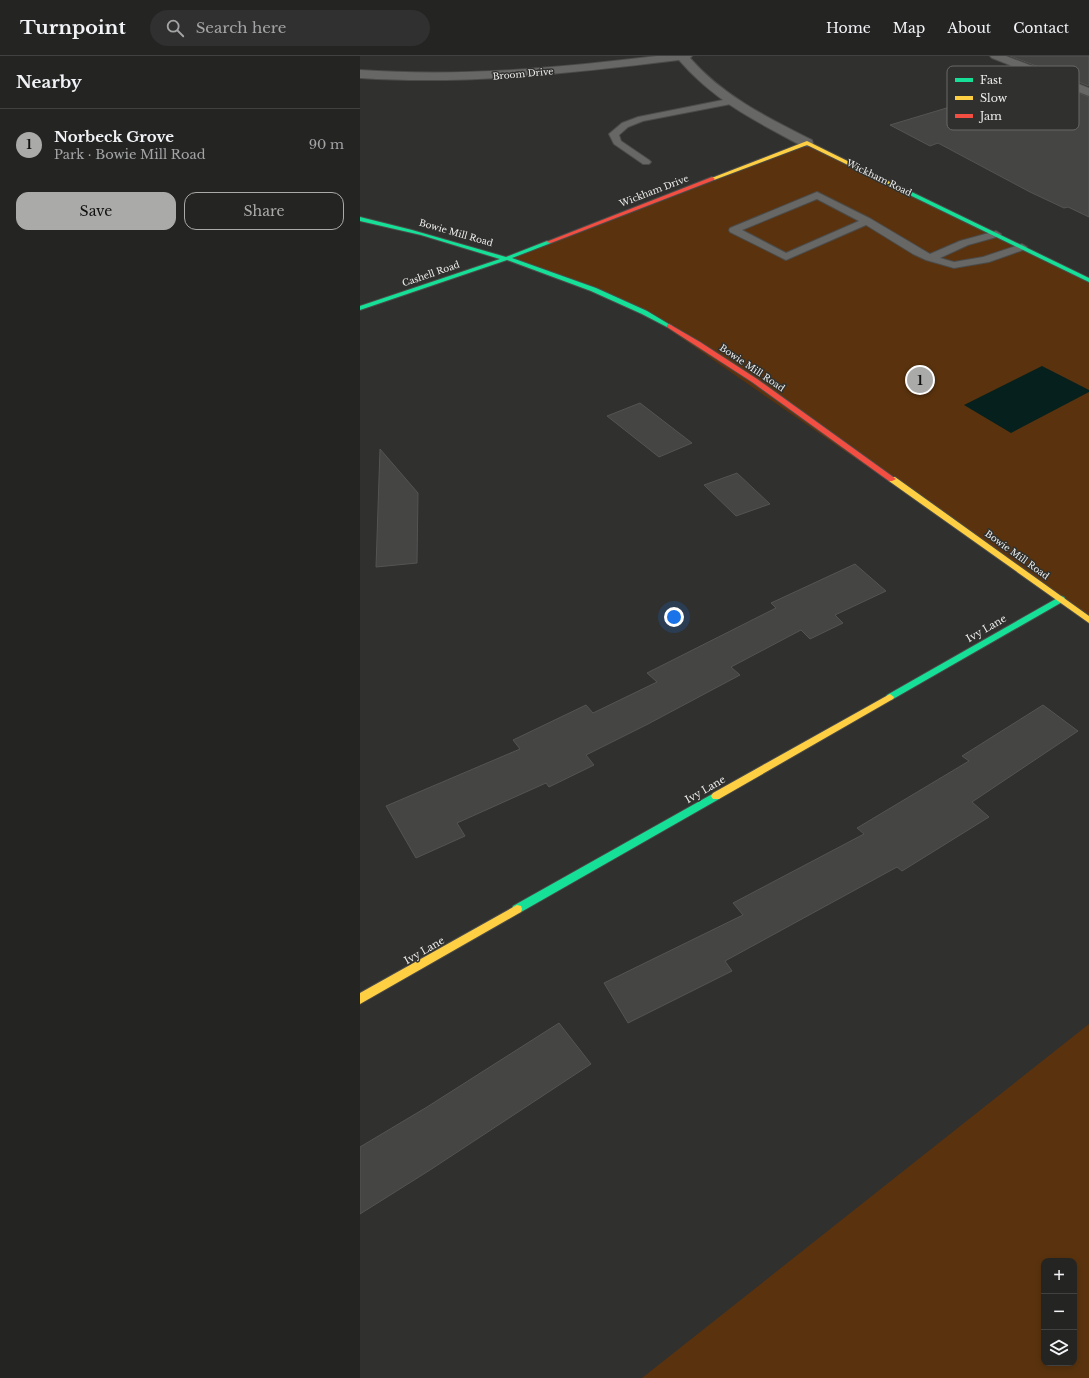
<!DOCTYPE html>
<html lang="en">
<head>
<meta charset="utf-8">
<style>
  :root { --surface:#242423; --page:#303030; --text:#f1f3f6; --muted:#a3a4a6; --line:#414141; --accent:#aaaaa9 }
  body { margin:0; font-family:"Libre Baskerville",serif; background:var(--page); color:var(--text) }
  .controls { position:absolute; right:12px; bottom:12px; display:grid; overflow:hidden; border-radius:8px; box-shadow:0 2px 6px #0003 }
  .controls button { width:36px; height:36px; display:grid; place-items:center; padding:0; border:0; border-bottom:1px solid var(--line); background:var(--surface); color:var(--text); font:20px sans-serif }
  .you { position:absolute; left:314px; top:561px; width:14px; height:14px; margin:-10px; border:3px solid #fff; border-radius:50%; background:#1a73e8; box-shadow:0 0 0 6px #1a73e833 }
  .badge { display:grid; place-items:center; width:26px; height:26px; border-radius:50%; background:var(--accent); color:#111; font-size:13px; font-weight:700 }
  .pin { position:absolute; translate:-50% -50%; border:2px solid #fff; box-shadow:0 1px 4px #0006 }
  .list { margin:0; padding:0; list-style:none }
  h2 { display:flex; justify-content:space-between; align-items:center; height:52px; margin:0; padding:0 16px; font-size:17px }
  h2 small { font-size:13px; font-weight:400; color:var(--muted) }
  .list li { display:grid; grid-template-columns:26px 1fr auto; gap:12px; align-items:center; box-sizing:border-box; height:72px; padding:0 16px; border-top:1px solid var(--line) }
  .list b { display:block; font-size:15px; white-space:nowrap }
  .list p { margin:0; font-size:13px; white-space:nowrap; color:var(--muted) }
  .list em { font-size:13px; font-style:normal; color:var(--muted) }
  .actions { display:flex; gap:8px; padding:12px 16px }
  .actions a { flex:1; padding:9px 0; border:1px solid var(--accent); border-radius:12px; text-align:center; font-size:14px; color:var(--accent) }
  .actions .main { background:var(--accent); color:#111 }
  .icon { flex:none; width:22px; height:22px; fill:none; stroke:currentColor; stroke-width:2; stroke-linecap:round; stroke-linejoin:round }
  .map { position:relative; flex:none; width:729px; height:1322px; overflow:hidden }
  header { display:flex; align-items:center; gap:24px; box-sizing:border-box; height:56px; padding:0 20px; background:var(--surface); border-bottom:1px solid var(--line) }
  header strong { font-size:19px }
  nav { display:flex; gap:22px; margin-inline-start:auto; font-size:14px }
  .search { width:280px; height:36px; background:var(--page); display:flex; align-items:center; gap:10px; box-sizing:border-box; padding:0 14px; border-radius:22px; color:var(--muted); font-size:15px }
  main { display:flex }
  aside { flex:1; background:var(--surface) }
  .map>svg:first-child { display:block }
  .green { fill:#5a330e; fill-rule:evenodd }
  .water { fill:#05201d }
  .building { fill:#454544; stroke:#545453 }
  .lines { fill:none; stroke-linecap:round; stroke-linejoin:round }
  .lane-casing { stroke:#4b4b4a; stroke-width:2 }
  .street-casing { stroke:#4b4b4a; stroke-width:2 }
  .fast-casing { stroke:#4b4b4a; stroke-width:2 }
  .slow-casing { stroke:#4b4b4a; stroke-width:2 }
  .jam-casing { stroke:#4b4b4a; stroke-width:2 }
  .lane { fill:#676766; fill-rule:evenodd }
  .street { fill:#676766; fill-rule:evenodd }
  .fast { fill:#16e098; fill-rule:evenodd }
  .slow { fill:#ffcf43; fill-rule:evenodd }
  .jam { fill:#f24e42; fill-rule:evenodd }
  .labels { text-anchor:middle; stroke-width:3; stroke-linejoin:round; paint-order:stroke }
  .far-street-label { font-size:9px; fill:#ececeb; stroke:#30312e }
  .street-label { font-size:10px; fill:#ececeb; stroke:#30312e }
  .key { fill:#30312e; stroke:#686967; stroke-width:1 }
  .key-label { font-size:11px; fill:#ececeb }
</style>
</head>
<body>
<header>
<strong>Turnpoint</strong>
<div class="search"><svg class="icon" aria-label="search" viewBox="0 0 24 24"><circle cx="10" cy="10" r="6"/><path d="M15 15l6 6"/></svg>Search here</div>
<nav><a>Home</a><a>Map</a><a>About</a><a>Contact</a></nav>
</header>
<main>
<aside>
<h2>Nearby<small></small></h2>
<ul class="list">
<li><span class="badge">1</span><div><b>Norbeck Grove</b><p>Park · Bowie Mill Road</p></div><em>90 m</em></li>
</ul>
<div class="actions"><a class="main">Save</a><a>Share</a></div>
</aside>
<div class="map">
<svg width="729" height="1322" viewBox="0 0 729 1322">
  <rect width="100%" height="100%" fill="#30302f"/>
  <!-- green -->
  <path class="green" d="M447,87L729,224V564L281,254L148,202Z
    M729,968V1322H282ZM684,1205H714V1307H684Z"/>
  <!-- water -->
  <path class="water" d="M682,310L729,334V336L651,377L604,349Z"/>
  <!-- building -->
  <path class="building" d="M650,0H729V30Z
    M647,10L729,41V161L708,151L704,152L670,136L578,87L570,90L530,69L653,32Z
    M280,347L332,387L299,401L247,360Z
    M20,393L58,437L57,507L16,511Z
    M377,417L410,448L376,460L344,429Z
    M495,508L526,535L475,559L483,567L450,583L441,574L371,611L380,619L288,668L226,699L234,709L189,731L186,727L97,767L105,780L56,802L26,750L160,693L153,684L226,649L233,657L297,626L287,617L416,552L411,547Z
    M683,649L718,675L612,746L629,761L542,815L537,811L365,905L372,915L268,967L244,927L383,859L373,847L504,778L497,772L609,705L602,700Z
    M199,967L231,1008L70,1114L0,1158V1091L67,1051Z"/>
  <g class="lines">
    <defs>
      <path id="lane" d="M373,42L376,43L377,45L376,47L283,65L268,71L259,79L261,85L289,104L291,106L289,108H283L254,88L249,78L262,67L278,61Z
        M457,136L511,163L570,198L600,185L636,175L641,178L640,180L608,189L580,202L594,206L623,201L662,188L667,191L666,193L629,206L594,212L566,204L553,198L506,169L426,204L370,176L369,174L370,172ZM457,143L499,165L426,197L382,174Z"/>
      <path id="street" d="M297,0H332L330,2C363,40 408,62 452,84L453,87L452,90H442C397,66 353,44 319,4C212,17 108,29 0,22V14C100,21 198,12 297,0Z
        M630,0H646L729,32V40L632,2Z"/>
      <path id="fast" d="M527,126H531L729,222V226L527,128Z
        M0,161L52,174L146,201L187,185H191V187L152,202L236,232L287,255L312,270L307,271L282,258L231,235L147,204L0,254V250L140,203L61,179L0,165Z
        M701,540L704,541L705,543L704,545L533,643L530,644L526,641L527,639Z
        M356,736L359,737L361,740L359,743L161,856L157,857L153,856L152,853L153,850Z"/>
      <path id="slow" d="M447,85L532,127L527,128L447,89L354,124L349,123Z
        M529,421H535L729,560V567L529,425Z
        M530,638L534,641L533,643L359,743H353L351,740L353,737Z
        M157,849L161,850L162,853L161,856L0,948V937Z"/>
      <path id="jam" d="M352,121L355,123L354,124L191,187L186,186Z
        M309,268L340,286L397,323L536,423L532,425H529L392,326L307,271V269Z"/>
    </defs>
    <!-- lane casing -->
    <use href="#lane" class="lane-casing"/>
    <!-- street casing -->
    <use href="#street" class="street-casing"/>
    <!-- fast casing -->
    <use href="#fast" class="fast-casing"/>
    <!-- slow casing -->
    <use href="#slow" class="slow-casing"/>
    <!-- jam casing -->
    <use href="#jam" class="jam-casing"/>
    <!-- lane -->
    <use href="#lane" class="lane"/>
    <!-- street -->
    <use href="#street" class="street"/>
    <!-- fast -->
    <use href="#fast" class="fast"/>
    <!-- slow -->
    <use href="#slow" class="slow"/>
    <!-- jam -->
    <use href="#jam" class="jam"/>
  </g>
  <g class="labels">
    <!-- far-street labels -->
    <g class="far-street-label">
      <text transform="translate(163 18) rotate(-5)" y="3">Broom Drive</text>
      <text transform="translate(519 122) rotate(26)" y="3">Wickham Road</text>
      <text transform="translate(294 135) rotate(-21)" y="3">Wickham Drive</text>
      <text transform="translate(96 177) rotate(16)" y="3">Bowie Mill Road</text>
      <text transform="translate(71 218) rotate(-19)" y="3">Cashell Road</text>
      <text transform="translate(392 312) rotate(34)" y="3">Bowie Mill Road</text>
      <text transform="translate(657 499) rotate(36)" y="3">Bowie Mill Road</text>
    </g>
    <!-- street labels -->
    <g class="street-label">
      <text transform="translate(626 572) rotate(-30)" y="4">Ivy Lane</text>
      <text transform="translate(345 733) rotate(-30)" y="4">Ivy Lane</text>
      <text transform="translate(64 894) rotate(-30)" y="4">Ivy Lane</text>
    </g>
  </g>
  <!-- legend -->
  <rect x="587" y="10" width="132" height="64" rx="6" class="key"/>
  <rect x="595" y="22" width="18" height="4" fill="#16e098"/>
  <rect x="595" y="40" width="18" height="4" fill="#ffcf43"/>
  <rect x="595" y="58" width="18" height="4" fill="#f24e42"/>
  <g class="key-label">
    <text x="620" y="28">Fast</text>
    <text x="620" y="46">Slow</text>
    <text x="620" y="64">Jam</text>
  </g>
</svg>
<div class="controls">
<button>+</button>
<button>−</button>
<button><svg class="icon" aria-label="layers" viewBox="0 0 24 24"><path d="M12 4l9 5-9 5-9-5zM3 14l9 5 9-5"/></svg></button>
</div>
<div class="you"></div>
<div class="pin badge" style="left:560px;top:324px">1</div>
</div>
</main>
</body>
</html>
